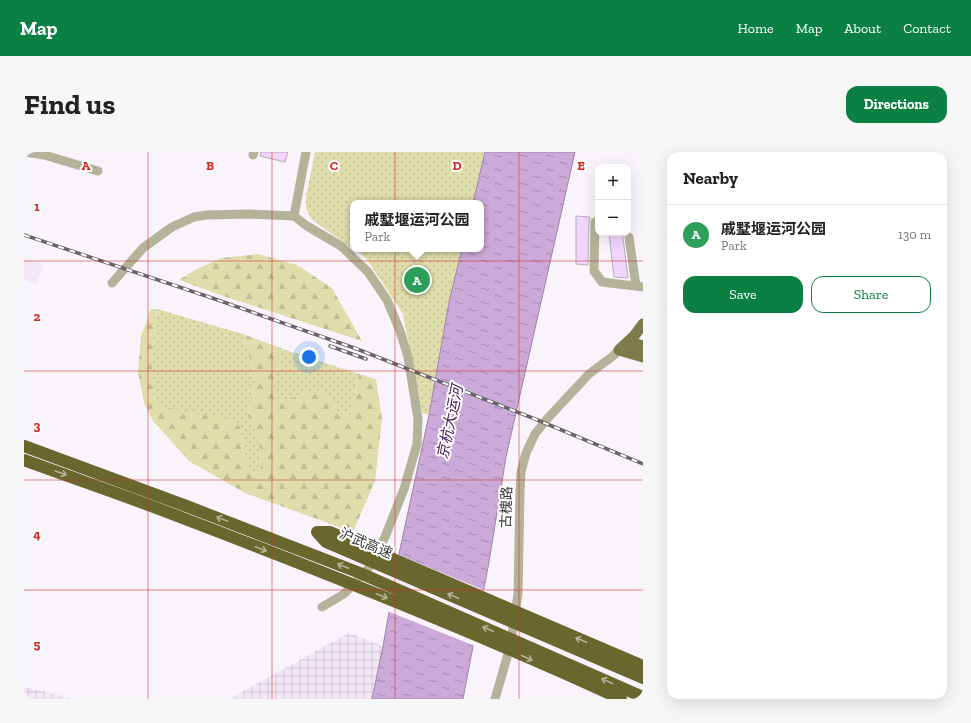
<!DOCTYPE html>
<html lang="en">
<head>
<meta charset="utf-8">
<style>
  :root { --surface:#fff; --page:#f6f6f6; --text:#222; --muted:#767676; --line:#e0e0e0; --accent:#0b8043 }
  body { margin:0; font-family:"Zilla Slab","Noto Sans SC",serif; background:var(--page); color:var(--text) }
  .controls { position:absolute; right:12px; top:12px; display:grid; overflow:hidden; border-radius:8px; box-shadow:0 4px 16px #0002 }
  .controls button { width:36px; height:36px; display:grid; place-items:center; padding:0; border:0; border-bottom:1px solid var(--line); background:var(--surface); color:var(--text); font:20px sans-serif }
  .you { position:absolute; left:285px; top:205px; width:14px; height:14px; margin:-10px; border:3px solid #fff; border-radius:50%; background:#1a73e8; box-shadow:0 0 0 6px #1a73e833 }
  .badge { display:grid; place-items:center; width:26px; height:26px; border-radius:50%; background:var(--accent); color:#fff; font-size:13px; font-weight:700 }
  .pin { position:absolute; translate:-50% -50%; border:2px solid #fff; box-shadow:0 1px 4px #0006 }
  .popup { position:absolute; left:326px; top:48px; width:134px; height:52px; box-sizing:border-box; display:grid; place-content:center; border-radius:8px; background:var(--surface); filter:drop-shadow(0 1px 3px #0005); font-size:13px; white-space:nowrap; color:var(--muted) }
  .popup b { font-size:15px; color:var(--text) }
  .popup::after { content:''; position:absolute; left:50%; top:100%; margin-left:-8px; border:8px solid transparent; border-top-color:var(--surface) }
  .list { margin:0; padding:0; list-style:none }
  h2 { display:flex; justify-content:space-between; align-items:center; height:52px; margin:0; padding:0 16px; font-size:17px }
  h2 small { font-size:13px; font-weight:400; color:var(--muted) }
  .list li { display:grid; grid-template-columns:26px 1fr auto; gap:12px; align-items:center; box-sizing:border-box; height:60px; padding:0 16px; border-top:1px solid var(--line) }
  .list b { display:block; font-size:15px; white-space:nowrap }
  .list p { margin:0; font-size:13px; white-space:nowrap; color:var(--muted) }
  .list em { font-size:13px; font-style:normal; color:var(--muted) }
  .actions { display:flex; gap:8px; padding:12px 16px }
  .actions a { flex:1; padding:9px 0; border:1px solid var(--accent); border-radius:12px; text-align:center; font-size:14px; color:var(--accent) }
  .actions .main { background:var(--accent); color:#fff }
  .map { position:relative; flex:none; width:619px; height:547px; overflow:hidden; border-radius:12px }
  header { display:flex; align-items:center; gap:24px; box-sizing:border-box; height:56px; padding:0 20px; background:var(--accent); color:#fff }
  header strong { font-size:19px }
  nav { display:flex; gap:22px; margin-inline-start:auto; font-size:14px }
  .intro { display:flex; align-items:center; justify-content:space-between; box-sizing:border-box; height:96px; padding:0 24px }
  h1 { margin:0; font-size:28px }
  .button { padding:10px 18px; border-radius:12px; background:var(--accent); color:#fff; font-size:14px; font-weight:700 }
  main { display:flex; gap:24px; padding:0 24px }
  aside { flex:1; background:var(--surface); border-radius:12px; box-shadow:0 4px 16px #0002 }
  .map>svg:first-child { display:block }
  .built { fill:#f2e7f7 }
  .industrial { fill:url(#industrial-grid) }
  .grass { fill:url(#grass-dots) }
  .forest { fill:url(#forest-firs) }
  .water { fill:url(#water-ripples); stroke:#9f86a9 }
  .pier { fill:#f9f3fc }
  .building { fill:#f2d5fd; stroke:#b4aeb7 }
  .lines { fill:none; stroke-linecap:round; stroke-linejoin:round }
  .minor { stroke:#b3b39a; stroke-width:9 }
  .major { stroke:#7d7a4c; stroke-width:11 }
  .rail-casing { stroke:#686469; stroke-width:3.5 }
  .rail { stroke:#fff; stroke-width:2; stroke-dasharray:6; stroke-linecap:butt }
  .highway-bridge { stroke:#69662e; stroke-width:12 }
  .oneway { stroke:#b4b296 }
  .grid { fill:none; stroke:#d62828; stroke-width:1; stroke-opacity:0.55 }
  .labels { text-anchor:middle; stroke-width:4; stroke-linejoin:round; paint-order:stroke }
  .street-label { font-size:14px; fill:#39363a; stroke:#fff }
  .water-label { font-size:15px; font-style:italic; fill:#4b205a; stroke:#fff }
  .grid-label { font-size:13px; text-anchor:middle; font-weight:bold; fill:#d62828; stroke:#fff; stroke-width:4; stroke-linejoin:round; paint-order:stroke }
</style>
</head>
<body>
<header>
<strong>Map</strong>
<nav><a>Home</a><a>Map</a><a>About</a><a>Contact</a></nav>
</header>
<div class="intro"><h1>Find us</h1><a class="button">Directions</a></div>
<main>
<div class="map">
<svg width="619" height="547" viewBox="0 0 619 547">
  <defs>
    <pattern id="industrial-grid" width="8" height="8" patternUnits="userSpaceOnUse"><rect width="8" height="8" fill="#f2e7f7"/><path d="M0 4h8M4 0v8" fill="none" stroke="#d0c7d4"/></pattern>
    <pattern id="grass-dots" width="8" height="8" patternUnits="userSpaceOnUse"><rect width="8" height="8" fill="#dfddab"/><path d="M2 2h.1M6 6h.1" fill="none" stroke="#c0be94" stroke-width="1.8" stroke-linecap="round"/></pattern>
    <pattern id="forest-firs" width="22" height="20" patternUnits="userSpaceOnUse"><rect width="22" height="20" fill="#dfddab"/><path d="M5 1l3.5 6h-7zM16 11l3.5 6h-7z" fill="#c0be94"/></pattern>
    <pattern id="water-ripples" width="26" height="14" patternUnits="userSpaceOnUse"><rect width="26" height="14" fill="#cba9d9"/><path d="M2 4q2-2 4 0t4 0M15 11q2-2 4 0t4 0" fill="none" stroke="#a68ab1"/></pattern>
  </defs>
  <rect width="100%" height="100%" fill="#f9f3fc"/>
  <!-- built -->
  <path class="built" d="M0,107L19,112L13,132L0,128Z"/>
  <!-- industrial -->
  <path class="industrial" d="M325,481L359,494L348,547H205Z
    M0,535L50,547H0Z"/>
  <!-- grass -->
  <path class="grass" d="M291,0H461L449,51H329V97L287,67L282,56V44Z
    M329,97H438L425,150L405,263L398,261L379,162L342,106Z
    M133,157L219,182L231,226L224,264L235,287L237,320L223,322L217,276L131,253L128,207Z
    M259,197L335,222L327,262L314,263L311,253L299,237L256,249L248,237Z"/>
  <!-- forest -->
  <path class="forest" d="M234,102L273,113L308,136L338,189L202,145L155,128L171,118L197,106Z
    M127,157H133L128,207L131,253L206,268L217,276L223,322L237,320L235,287L224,264L231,226L219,182L259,197L248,237L256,249L299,237L311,253L314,263L327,262L335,222L352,227L358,267L351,329L329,380L221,341L165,309L129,269L120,251L114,220L117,184Z"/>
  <!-- water -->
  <path class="water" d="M461,0H551L482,305L465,410L439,547H348L359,494L376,397L405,263L425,150L438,97H457V51H449Z"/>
  <!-- pier -->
  <path class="pier" d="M373,402L462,439L451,494L363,459Z"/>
  <!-- building -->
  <path class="building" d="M237,0H264L261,10L236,4Z
    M552,64L566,65L565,70L564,113L552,112Z
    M585,81H599V86L604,126L590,125Z"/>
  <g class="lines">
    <!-- minor -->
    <path class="minor" d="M2,0L20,3L74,19
      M229,3L230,0
      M270,64L282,0
      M571,70L570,119L578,130L619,135
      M605,85L612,134
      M88,131L119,96L148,75L170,65L183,63L226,62L270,64L283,74L317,94L344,120L363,148L376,179L384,205L394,267L393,292L380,337L361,385L344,417L320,442L298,455
      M471,547L486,495L494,442L496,340L497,320L502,301L511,282L523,267L565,222L589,204L595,198"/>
    <!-- major -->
    <path class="major" d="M619,172L610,184L595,198L619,205
      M604,190L619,194"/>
    <defs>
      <path id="rail" d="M0,83L188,146L333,197L511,267L619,312
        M306,194L342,207"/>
    </defs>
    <!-- rail casing -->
    <use href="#rail" class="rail-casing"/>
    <!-- rail -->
    <use href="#rail" class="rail"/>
    <!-- highway-bridge -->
    <path class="highway-bridge" d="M0,294L165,355L336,421L619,545
      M0,308C54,328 108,346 161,367C308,423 454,481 597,547
      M293,380L302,390L619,526
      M293,380H306L619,514"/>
  </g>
  <!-- one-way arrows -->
  <defs><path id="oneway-shaft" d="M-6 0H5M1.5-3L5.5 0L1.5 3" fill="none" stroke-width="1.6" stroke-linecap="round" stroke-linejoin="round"/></defs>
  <g class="oneway">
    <use href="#oneway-shaft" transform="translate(37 321) rotate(20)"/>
    <use href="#oneway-shaft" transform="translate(198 367) rotate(-159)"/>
    <use href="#oneway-shaft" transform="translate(237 397) rotate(21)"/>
    <use href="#oneway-shaft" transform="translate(319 414) rotate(-159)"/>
    <use href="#oneway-shaft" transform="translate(358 444) rotate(23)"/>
    <use href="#oneway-shaft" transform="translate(429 444) rotate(-157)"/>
    <use href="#oneway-shaft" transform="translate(464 477) rotate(-156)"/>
    <use href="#oneway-shaft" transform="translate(557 488) rotate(-157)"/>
    <use href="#oneway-shaft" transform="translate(503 506) rotate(24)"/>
    <use href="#oneway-shaft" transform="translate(583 529) rotate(-156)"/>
  </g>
  <!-- grid -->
  <path class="grid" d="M124,0V547M248,0V547M371,0V547M495,0V547M0,109H619M0,219H619M0,328H619M0,438H619"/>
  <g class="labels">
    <!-- street labels -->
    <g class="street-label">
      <text transform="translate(482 355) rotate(-88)" y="5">古槐路</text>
      <text transform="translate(342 391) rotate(23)" y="5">沪武高速</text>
    </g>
    <!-- water labels -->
    <g class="water-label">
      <text transform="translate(426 270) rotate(-78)" y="5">京杭大运河</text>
    </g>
  </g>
  <g class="grid-label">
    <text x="62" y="18">A</text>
    <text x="186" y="18">B</text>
    <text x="310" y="18">C</text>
    <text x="433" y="18">D</text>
    <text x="557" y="18">E</text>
    <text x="13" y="59">1</text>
    <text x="13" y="169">2</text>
    <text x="13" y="278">3</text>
    <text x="13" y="387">4</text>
    <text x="13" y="497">5</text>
  </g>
</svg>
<div class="controls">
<button>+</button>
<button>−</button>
</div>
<div class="you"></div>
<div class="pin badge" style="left:393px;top:128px;background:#2e9e5b">A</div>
<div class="popup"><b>戚墅堰运河公园</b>Park</div>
</div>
<aside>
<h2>Nearby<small></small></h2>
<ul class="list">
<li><span class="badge" style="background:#2e9e5b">A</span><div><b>戚墅堰运河公园</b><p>Park</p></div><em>130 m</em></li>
</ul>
<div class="actions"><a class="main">Save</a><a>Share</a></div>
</aside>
</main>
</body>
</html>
